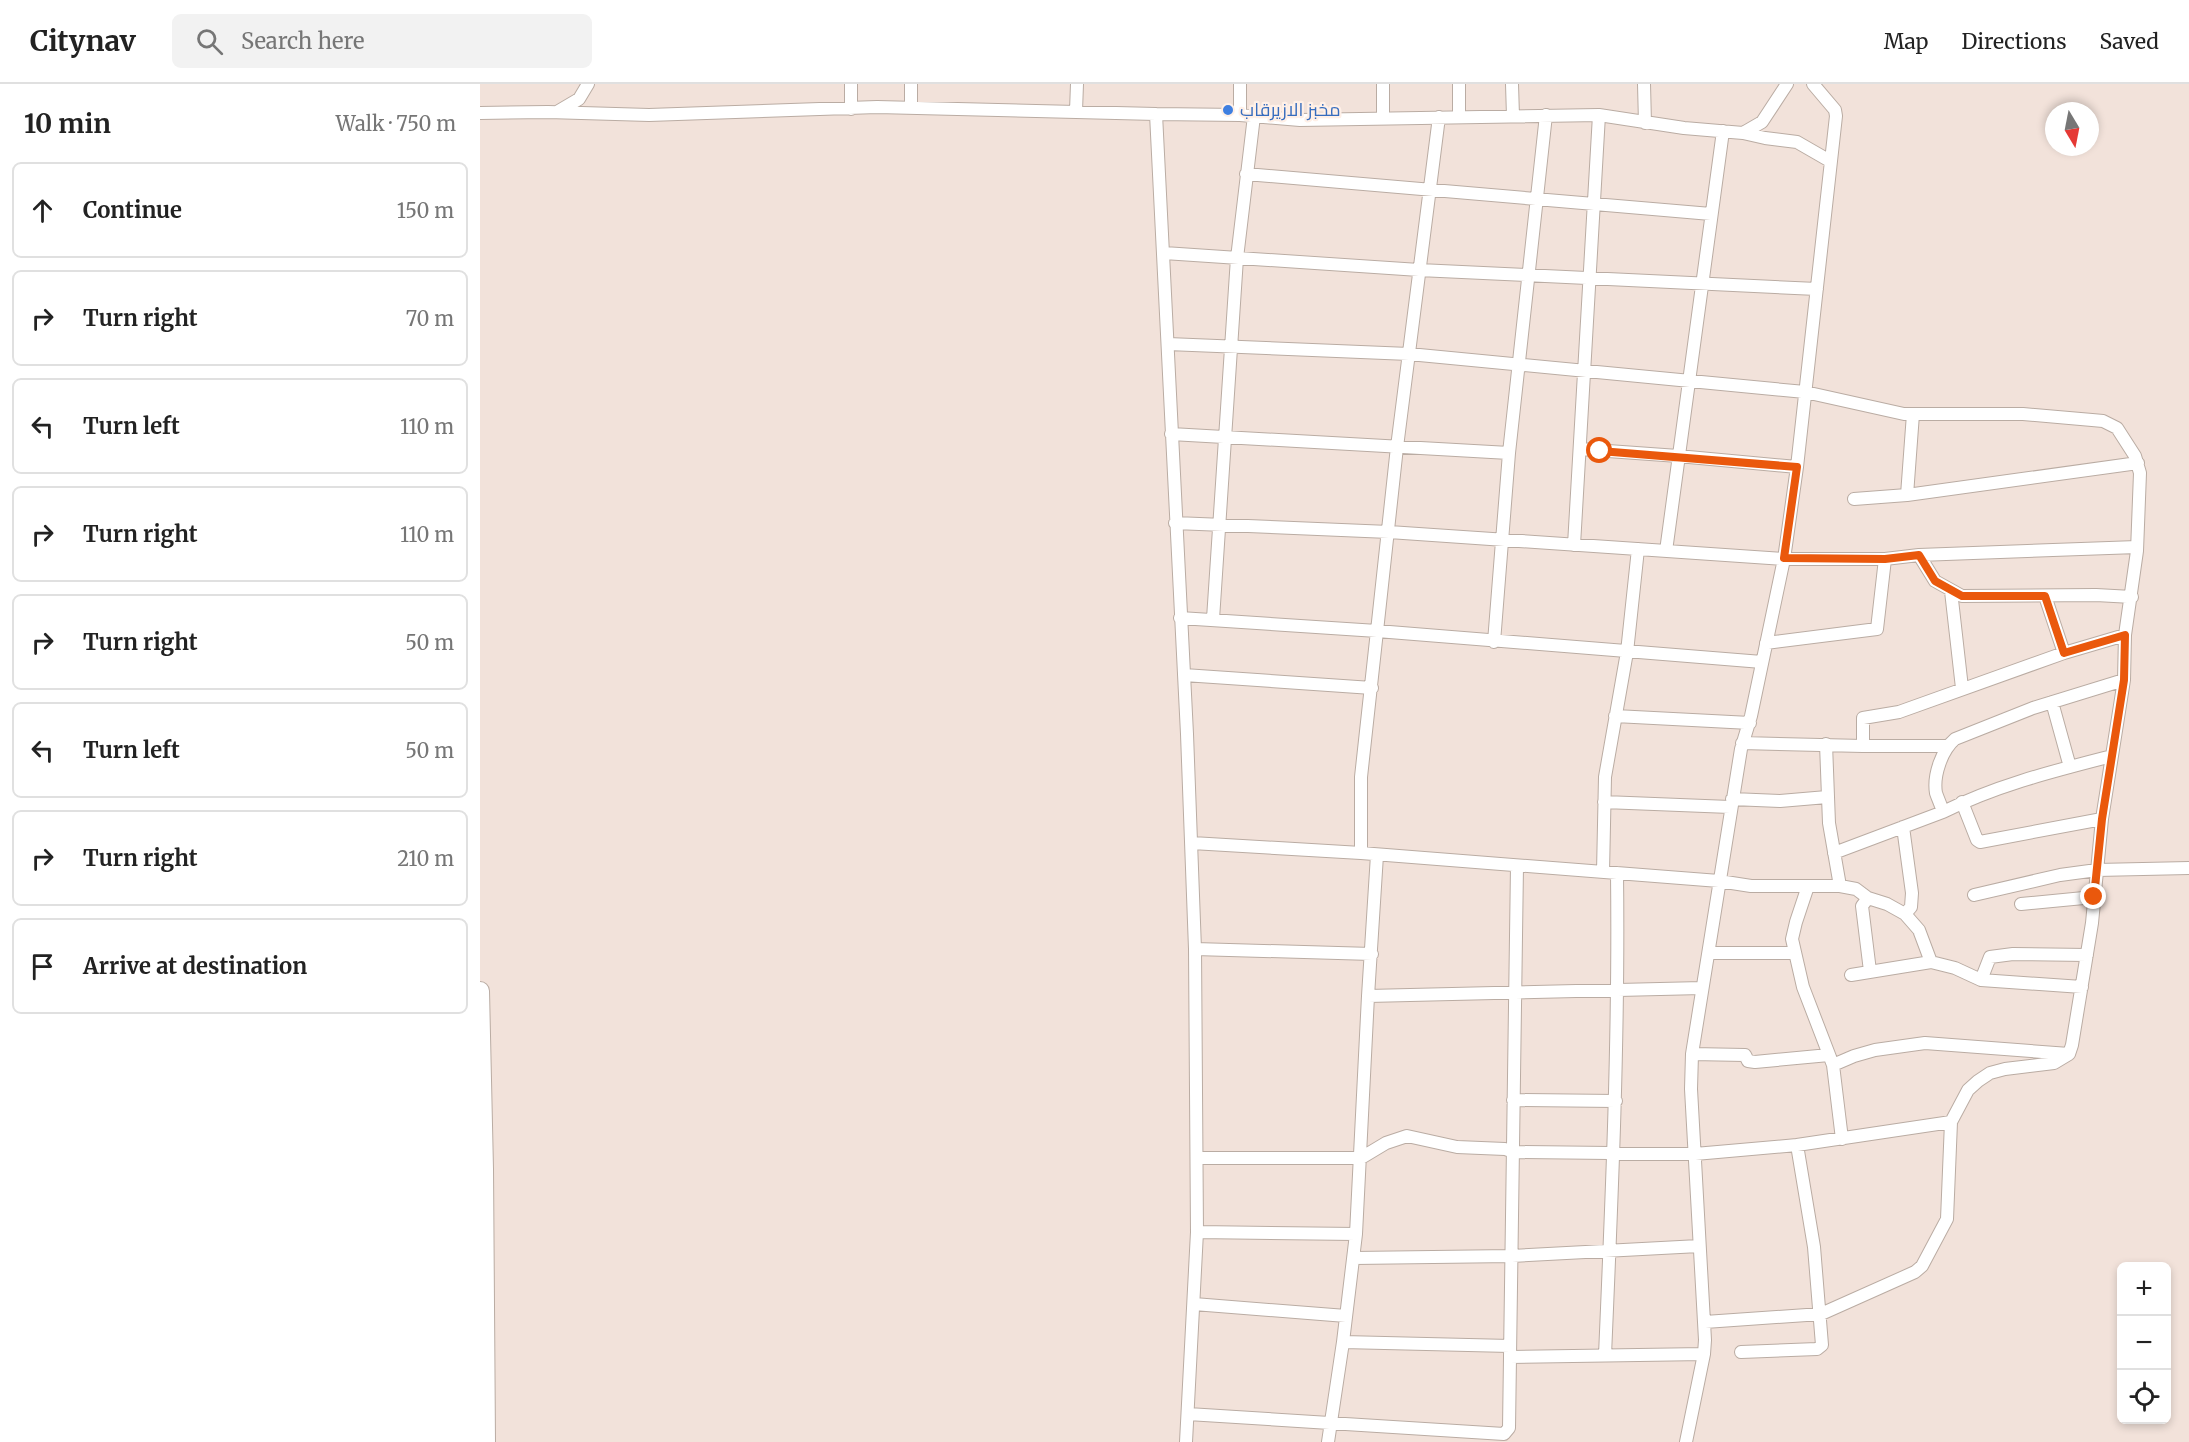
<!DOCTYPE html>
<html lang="en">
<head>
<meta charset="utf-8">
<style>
  :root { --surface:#fff; --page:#f2f2f2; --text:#222; --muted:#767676; --line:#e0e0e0 }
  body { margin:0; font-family:Merriweather,Cairo,serif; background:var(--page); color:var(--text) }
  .controls { position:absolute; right:18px; bottom:18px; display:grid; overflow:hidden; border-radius:9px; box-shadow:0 3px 9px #0003 }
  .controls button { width:54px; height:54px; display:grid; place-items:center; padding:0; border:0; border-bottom:2px solid var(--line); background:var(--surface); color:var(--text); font:30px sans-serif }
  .compass { position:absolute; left:1565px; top:18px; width:54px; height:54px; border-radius:50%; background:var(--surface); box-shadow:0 3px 9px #0003; rotate:170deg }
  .stop { position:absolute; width:18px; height:18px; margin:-14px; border:4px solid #ea580c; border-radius:50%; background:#fff }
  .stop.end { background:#ea580c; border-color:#fff; box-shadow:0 2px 6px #0008 }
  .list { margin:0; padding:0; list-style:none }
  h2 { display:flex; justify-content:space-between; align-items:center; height:78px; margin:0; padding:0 24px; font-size:26px }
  h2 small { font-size:20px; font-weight:400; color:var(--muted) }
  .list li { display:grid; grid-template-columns:39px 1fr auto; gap:18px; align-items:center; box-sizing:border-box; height:96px; margin:0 12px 12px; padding:0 12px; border:2px solid var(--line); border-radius:9px }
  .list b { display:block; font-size:22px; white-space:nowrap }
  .list em { font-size:20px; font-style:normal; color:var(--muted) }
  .icon { flex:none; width:33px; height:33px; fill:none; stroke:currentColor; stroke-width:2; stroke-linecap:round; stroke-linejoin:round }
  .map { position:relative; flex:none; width:1709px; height:1358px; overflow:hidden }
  header { display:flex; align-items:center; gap:36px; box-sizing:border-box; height:84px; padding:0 30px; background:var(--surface); border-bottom:2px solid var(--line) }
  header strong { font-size:28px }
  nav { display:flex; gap:33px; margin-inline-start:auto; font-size:21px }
  .search { width:420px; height:54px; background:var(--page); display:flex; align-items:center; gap:15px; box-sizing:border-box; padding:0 21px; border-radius:9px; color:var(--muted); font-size:22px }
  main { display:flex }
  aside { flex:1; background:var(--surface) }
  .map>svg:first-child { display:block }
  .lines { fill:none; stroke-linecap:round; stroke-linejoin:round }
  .minor-casing { stroke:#baaca3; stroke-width:14 }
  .highway-casing { stroke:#baaca3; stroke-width:20 }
  .minor { stroke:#fff; stroke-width:12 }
  .highway { stroke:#fff; stroke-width:18 }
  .route { stroke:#ea580c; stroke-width:8 }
  .shop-dot { fill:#3f7fe0; stroke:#fff0e7; stroke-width:2 }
  .labels { text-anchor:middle; stroke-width:4.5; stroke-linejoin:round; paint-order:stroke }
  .shop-label { font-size:18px; fill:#366cbe; stroke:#fff0e7; text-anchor:start }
</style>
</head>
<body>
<header>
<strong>Citynav</strong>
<div class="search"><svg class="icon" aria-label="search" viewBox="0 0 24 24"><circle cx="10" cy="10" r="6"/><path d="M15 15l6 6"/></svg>Search here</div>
<nav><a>Map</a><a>Directions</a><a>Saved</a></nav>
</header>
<main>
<aside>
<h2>10 min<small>Walk · 750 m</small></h2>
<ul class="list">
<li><svg class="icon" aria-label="ahead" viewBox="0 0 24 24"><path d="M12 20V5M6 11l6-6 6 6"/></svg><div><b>Continue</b></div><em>150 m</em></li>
<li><svg class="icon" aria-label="right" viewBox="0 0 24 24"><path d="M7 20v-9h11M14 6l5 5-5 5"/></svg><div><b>Turn right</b></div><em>70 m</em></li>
<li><svg class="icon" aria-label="left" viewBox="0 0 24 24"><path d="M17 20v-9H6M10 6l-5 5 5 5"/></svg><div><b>Turn left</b></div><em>110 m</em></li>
<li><svg class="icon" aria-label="right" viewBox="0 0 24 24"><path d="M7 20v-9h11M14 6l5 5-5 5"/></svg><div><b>Turn right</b></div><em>110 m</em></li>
<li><svg class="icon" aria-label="right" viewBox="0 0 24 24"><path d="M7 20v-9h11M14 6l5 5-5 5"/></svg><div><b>Turn right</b></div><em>50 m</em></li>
<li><svg class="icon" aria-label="left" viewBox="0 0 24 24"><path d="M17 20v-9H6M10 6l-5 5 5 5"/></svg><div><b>Turn left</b></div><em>50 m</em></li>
<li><svg class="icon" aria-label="right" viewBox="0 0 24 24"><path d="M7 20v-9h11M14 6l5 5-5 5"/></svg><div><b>Turn right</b></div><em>210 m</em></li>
<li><svg class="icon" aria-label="arrive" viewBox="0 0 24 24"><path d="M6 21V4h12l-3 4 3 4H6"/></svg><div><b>Arrive at destination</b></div></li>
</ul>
</aside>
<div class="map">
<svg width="1709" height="1358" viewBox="0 0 1709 1358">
  <rect width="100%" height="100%" fill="#f2e2da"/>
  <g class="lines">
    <defs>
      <path id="minor" d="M371,0V25
        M1032,0L1033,32
        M1164,0L1165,39
        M431,24V0
        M596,27L597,0
        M77,28L99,15L108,0
        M0,29L68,28L169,31L397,23L676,30
        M760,31V0
        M979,32V0
        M903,33V0
        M1263,49L1282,38L1307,0
        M766,90L1231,130
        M684,169L939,186L1337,205
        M688,260L929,270L1325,308L1424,330H1543L1612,336L1623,337L1637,344L1655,372L1660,389L1657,467L1645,551L1644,596L1622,735L1612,839L1592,961L1589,970L1574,979L1525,985L1510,989L1498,997L1488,1006L1471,1038L1317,1061L1215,1070L1033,1068L1025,1065L977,1063L927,1052L906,1059L881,1074H717
        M691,350L1029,369
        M1100,365L1198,372L1317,383
        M1427,411L1433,330
        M1374,415L1427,411L1658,379
        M695,439L909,448L1304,475H1405L1439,471L1657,463
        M1094,461L1119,31
        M1186,467L1243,47
        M1439,471L1455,497L1482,512L1616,511L1652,513
        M1471,507L1482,604
        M1565,512L1584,569
        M700,534L897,547L1282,578
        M733,535L757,174L774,32
        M1014,558L1029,369L1066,31
        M1286,559L1397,545L1405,475
        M704,591L892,604
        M1572,618L1590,683
        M1135,632L1270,639
        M1262,659L1383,662V634L1419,628L1584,569L1645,551
        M1346,660L1349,739L1360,802
        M1383,662H1467
        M1632,672C1574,687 1517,701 1463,728C1461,721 1458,715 1456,709C1453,691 1462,666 1475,655L1553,624L1644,596
        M1252,715L1300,717L1347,713
        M1124,718L1250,723
        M1482,718L1497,756L1500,758L1622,735
        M1423,743L1432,809L1431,823L1425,830
        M712,759L881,769L1239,797L1271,802H1360L1376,805L1388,814L1407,820L1425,830L1439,846L1451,878L1475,884L1501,896L1602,903
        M881,769V693L897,547L917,363L959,33
        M1354,769L1463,728
        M897,771L888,912L1222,904
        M1037,782L1030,1273L1224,1270
        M1123,788L1125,693L1147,568L1158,465
        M1328,802L1316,838L1312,855L1323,903L1353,981L1362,1055
        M1494,811L1580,791L1617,786L1709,784
        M1388,814L1382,822L1390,887
        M1541,820L1614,813
        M715,865L892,870
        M1229,869H1314
        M1371,891L1451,878
        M1501,896L1510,873L1533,870L1607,871
        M1212,970L1265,971L1268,977L1275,978L1349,971
        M1353,981L1374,972L1395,966L1445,959L1589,970
        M1033,1016L1136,1017
        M717,1148L876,1150
        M874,1174L1032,1172L1219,1162
        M714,1220L866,1232
        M1225,1238L1341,1230L1435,1188L1442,1182L1467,1135L1471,1038
        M863,1258L1030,1262
        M1261,1268L1337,1265L1342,1261L1334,1163L1317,1061
        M1125,1271C1132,1110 1139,950 1137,789
        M708,1330L1024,1350L1029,1344L1030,1273
        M706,1358L717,1148L715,865L707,650L676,30L760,31L820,36L1119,31L1204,44L1263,49L1285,54L1317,58L1350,77
        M848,1358L863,1258L876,1150L888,912
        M1206,1358L1224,1270L1225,1256L1211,1005L1212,970L1261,665L1271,632L1304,475L1317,383L1356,32L1355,26L1333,0"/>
      <path id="highway" d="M0,907L4,1085L6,1358"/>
    </defs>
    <!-- minor casing -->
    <use href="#minor" class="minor-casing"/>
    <!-- highway casing -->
    <use href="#highway" class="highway-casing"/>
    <!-- minor -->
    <use href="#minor" class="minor"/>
    <!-- highway -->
    <use href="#highway" class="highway"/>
  </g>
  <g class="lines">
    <!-- route -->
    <path class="route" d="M1120,367L1317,383L1304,474L1405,475L1439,471L1455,497L1482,512H1565L1584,569L1645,551L1644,596L1622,735L1614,813"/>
  </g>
  <!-- markers -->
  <circle class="shop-dot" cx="748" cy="26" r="6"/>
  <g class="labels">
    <!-- shop labels -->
    <g class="shop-label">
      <text x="760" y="32">مخبز الازيرقاب</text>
    </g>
  </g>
</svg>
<div class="controls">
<button>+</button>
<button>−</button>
<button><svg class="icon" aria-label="locate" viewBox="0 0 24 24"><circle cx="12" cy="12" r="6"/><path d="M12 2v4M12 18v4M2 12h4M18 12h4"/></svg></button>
</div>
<svg class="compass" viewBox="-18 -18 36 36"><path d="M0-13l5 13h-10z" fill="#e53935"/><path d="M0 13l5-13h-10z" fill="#767676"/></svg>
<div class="stop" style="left:1120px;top:367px"></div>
<div class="stop end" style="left:1614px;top:813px"></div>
</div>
</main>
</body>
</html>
